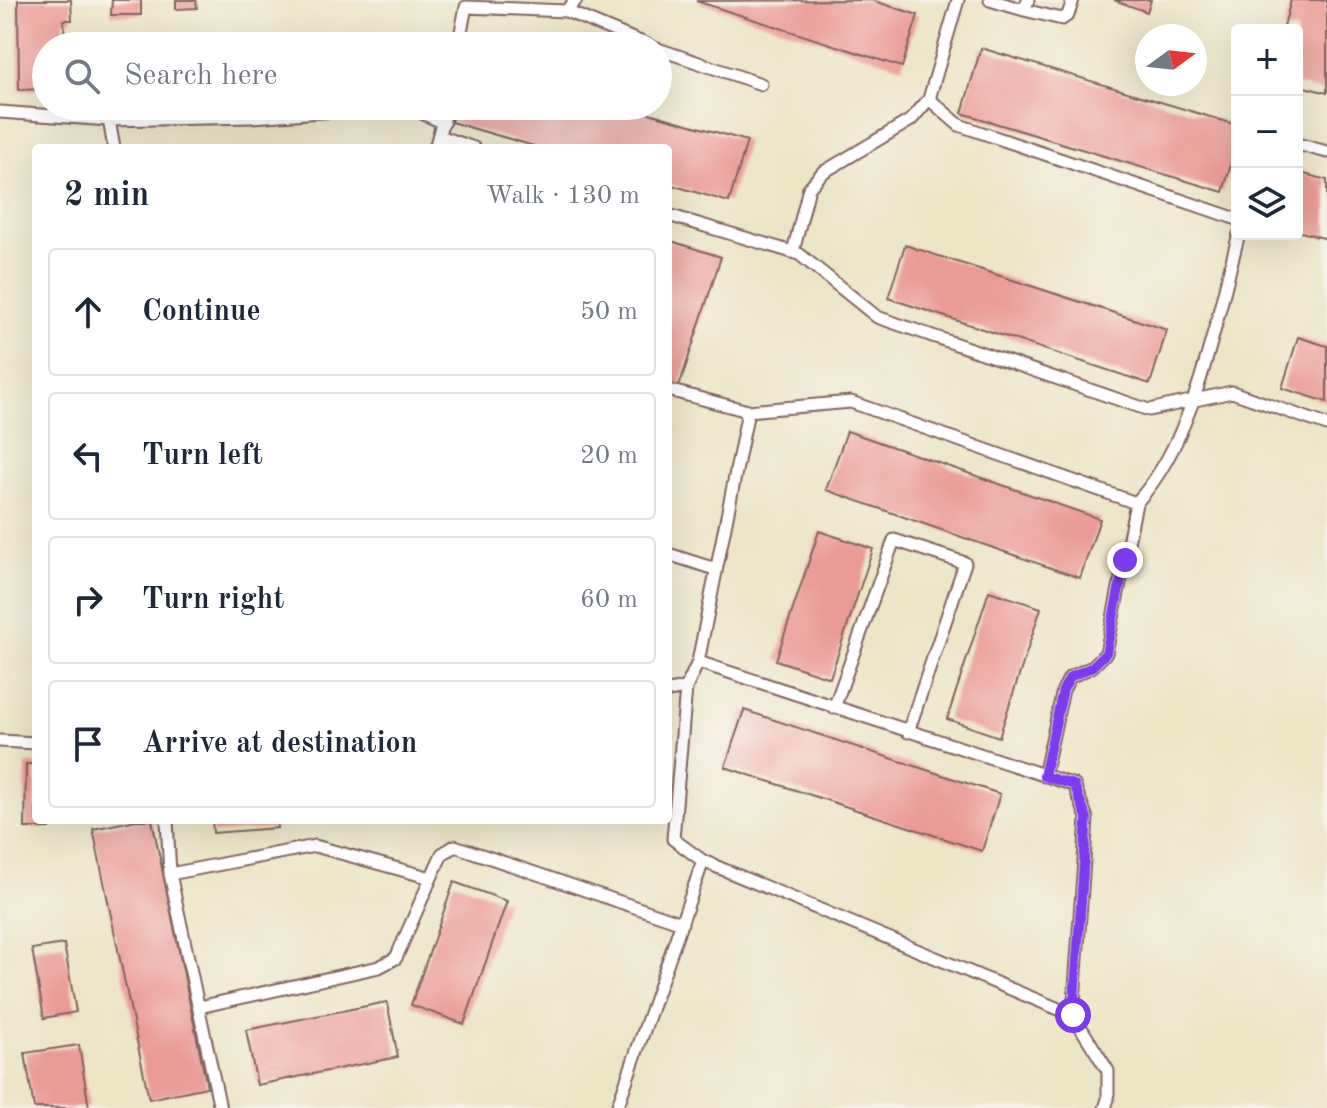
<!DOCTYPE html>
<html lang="en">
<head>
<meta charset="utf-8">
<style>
  :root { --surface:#fff; --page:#f2f2f3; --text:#1f2937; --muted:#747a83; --line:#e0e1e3 }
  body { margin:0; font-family:"Old Standard TT",serif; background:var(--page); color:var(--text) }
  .controls { position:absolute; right:24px; top:24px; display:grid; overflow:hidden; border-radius:8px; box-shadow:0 8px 32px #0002 }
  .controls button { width:72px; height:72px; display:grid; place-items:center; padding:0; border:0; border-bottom:2px solid var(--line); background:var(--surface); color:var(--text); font:40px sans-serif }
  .compass { position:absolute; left:1135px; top:24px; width:72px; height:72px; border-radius:50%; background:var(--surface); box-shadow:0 8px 32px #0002; rotate:75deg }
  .stop { position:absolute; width:24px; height:24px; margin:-18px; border:6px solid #7c3aed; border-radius:50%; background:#fff }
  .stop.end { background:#7c3aed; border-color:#fff; box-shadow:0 2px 8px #0008 }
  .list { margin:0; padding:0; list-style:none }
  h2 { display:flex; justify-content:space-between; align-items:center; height:104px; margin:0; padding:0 32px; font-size:34px }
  h2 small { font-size:26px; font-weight:400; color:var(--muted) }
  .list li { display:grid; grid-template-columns:52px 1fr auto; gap:24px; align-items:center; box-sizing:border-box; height:128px; margin:0 16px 16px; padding:0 16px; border:2px solid var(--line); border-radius:8px }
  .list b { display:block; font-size:30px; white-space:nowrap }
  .list em { font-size:26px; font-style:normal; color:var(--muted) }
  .icon { flex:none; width:44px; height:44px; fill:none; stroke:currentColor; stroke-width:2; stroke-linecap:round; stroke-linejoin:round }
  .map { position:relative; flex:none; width:1327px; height:1108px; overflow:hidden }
  .search { position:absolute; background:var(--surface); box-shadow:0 8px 32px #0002; left:32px; top:32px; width:640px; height:88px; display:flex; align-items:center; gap:20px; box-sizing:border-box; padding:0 28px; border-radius:44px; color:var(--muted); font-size:30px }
  .panel { position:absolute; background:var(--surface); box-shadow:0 8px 32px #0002; left:32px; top:144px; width:640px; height:680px; border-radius:8px }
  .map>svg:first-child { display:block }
  .building { fill:#eb9b95 }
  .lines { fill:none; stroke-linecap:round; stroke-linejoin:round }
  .lane-casing { stroke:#836461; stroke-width:15 }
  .lane { stroke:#fff; stroke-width:11 }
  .route { stroke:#7c3aed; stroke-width:10 }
</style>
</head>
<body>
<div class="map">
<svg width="1327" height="1108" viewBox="0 0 1327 1108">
  <rect width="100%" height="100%" fill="#f7f3e8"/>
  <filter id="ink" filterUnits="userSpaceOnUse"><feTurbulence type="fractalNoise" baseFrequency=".0125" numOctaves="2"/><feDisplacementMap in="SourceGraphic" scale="16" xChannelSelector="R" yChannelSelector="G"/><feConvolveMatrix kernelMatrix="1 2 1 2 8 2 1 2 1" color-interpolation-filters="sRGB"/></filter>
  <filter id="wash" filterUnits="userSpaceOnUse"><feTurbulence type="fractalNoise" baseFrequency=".006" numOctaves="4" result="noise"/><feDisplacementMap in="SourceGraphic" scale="32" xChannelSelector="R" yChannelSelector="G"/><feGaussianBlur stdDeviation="1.8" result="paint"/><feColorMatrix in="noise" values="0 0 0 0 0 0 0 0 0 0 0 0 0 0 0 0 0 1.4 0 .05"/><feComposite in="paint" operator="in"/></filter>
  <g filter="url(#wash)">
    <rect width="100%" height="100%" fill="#ece5c6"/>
    <g id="blocks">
      <!-- building -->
      <path class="building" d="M18,0H71L72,20H64L65,46H46V89L19,90Z
        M112,0H141V15H111Z
        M176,0H196L197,8L176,9Z
        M871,0L918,15L902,67L696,1Z
        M1114,0H1151L1147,12Z
        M1291,0H1327V93L1297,85V30H1283Z
        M981,48L1237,125V144L1223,192L962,113Z
        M456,106H624L747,141L729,202L668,184V148H541L451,122Z
        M1297,172L1327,180V239L1297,231Z
        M668,240L721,257L678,390L668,387Z
        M905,245L1167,330L1150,384L888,298Z
        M1298,337L1327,346V402L1282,388Z
        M847,431L1100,519L1080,578L826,490Z
        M819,531L873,549L830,678L776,660Z
        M989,591L1041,608L999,737L947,719Z
        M744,710L1000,794L982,851L725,767Z
        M26,764H36V820H50V828H25Z
        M136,820H152L207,1087L149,1099L93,829Z
        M212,820H277V828L213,833Z
        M454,882L507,901L464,1024L411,1005Z
        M64,944L76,1012L44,1018L32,949Z
        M387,1002L398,1057L257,1085L246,1030Z
        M79,1045L89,1108H34L25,1053Z"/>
    </g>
  </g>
  <g filter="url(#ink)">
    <use href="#blocks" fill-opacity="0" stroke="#836461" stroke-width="2"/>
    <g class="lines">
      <defs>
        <path id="lane" d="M990,0L1024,10L1028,0
          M1024,10L1062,19L1068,15L1073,0
          M566,11L650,46
          M458,46L466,7L566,11L576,0
          M658,49L761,84
          M929,99L959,125L1237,219
          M406,106L444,123
          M0,112L109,120L114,148
          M109,120L253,117L403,106
          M439,136L474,148
          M1297,144L1327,152
          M435,148L447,106
          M668,215L799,254L877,317L1149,410L1232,392L1327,425
          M793,252L809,188L822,173L911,120L929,99L958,0
          M748,411L851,402L1136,503
          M668,554L715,569
          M698,662L1074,785L1087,818L1073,1015
          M668,691L686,688
          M834,708L894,540L965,563L908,732
          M0,741L36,743
          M1044,776L1063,690L1070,677L1092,667L1106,653L1136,503C1196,439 1216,318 1239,234
          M167,820L170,874L315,846L431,878L396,958L379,967L199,1007
          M703,861L1073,1015L1108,1071V1099L1105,1108
          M170,874L220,1108
          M431,878L442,854L455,846L682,923
          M617,1108L703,861L673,839L686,688L698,662L748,411L668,390"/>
      </defs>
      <!-- lane casing -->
      <use href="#lane" class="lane-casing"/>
      <!-- lane -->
      <use href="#lane" class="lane"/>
    </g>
  </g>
  <g class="lines" filter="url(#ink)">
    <!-- route -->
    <path class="route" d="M1073,1015L1087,818L1074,785L1044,776L1063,690L1070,677L1092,667L1106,653L1125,560"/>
  </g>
</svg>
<div class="controls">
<button>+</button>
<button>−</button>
<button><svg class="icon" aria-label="layers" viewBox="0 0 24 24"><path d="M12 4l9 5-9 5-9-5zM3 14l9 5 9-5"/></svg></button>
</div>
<svg class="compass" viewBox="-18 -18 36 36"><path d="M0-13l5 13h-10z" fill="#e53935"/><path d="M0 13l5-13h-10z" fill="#747a83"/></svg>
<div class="stop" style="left:1073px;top:1015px"></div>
<div class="stop end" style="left:1125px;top:560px"></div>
<div class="search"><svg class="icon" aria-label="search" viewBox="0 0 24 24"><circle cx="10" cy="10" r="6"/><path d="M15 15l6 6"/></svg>Search here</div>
<section class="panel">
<h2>2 min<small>Walk · 130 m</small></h2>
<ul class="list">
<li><svg class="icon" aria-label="ahead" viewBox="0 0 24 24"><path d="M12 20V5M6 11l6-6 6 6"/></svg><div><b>Continue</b></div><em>50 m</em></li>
<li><svg class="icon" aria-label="left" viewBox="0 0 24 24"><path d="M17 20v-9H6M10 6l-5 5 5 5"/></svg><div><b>Turn left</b></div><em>20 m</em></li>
<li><svg class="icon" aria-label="right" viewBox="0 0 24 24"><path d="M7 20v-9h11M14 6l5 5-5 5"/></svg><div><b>Turn right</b></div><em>60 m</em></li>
<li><svg class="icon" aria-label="arrive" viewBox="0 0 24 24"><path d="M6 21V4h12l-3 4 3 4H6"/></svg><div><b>Arrive at destination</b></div></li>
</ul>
</section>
</div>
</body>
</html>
